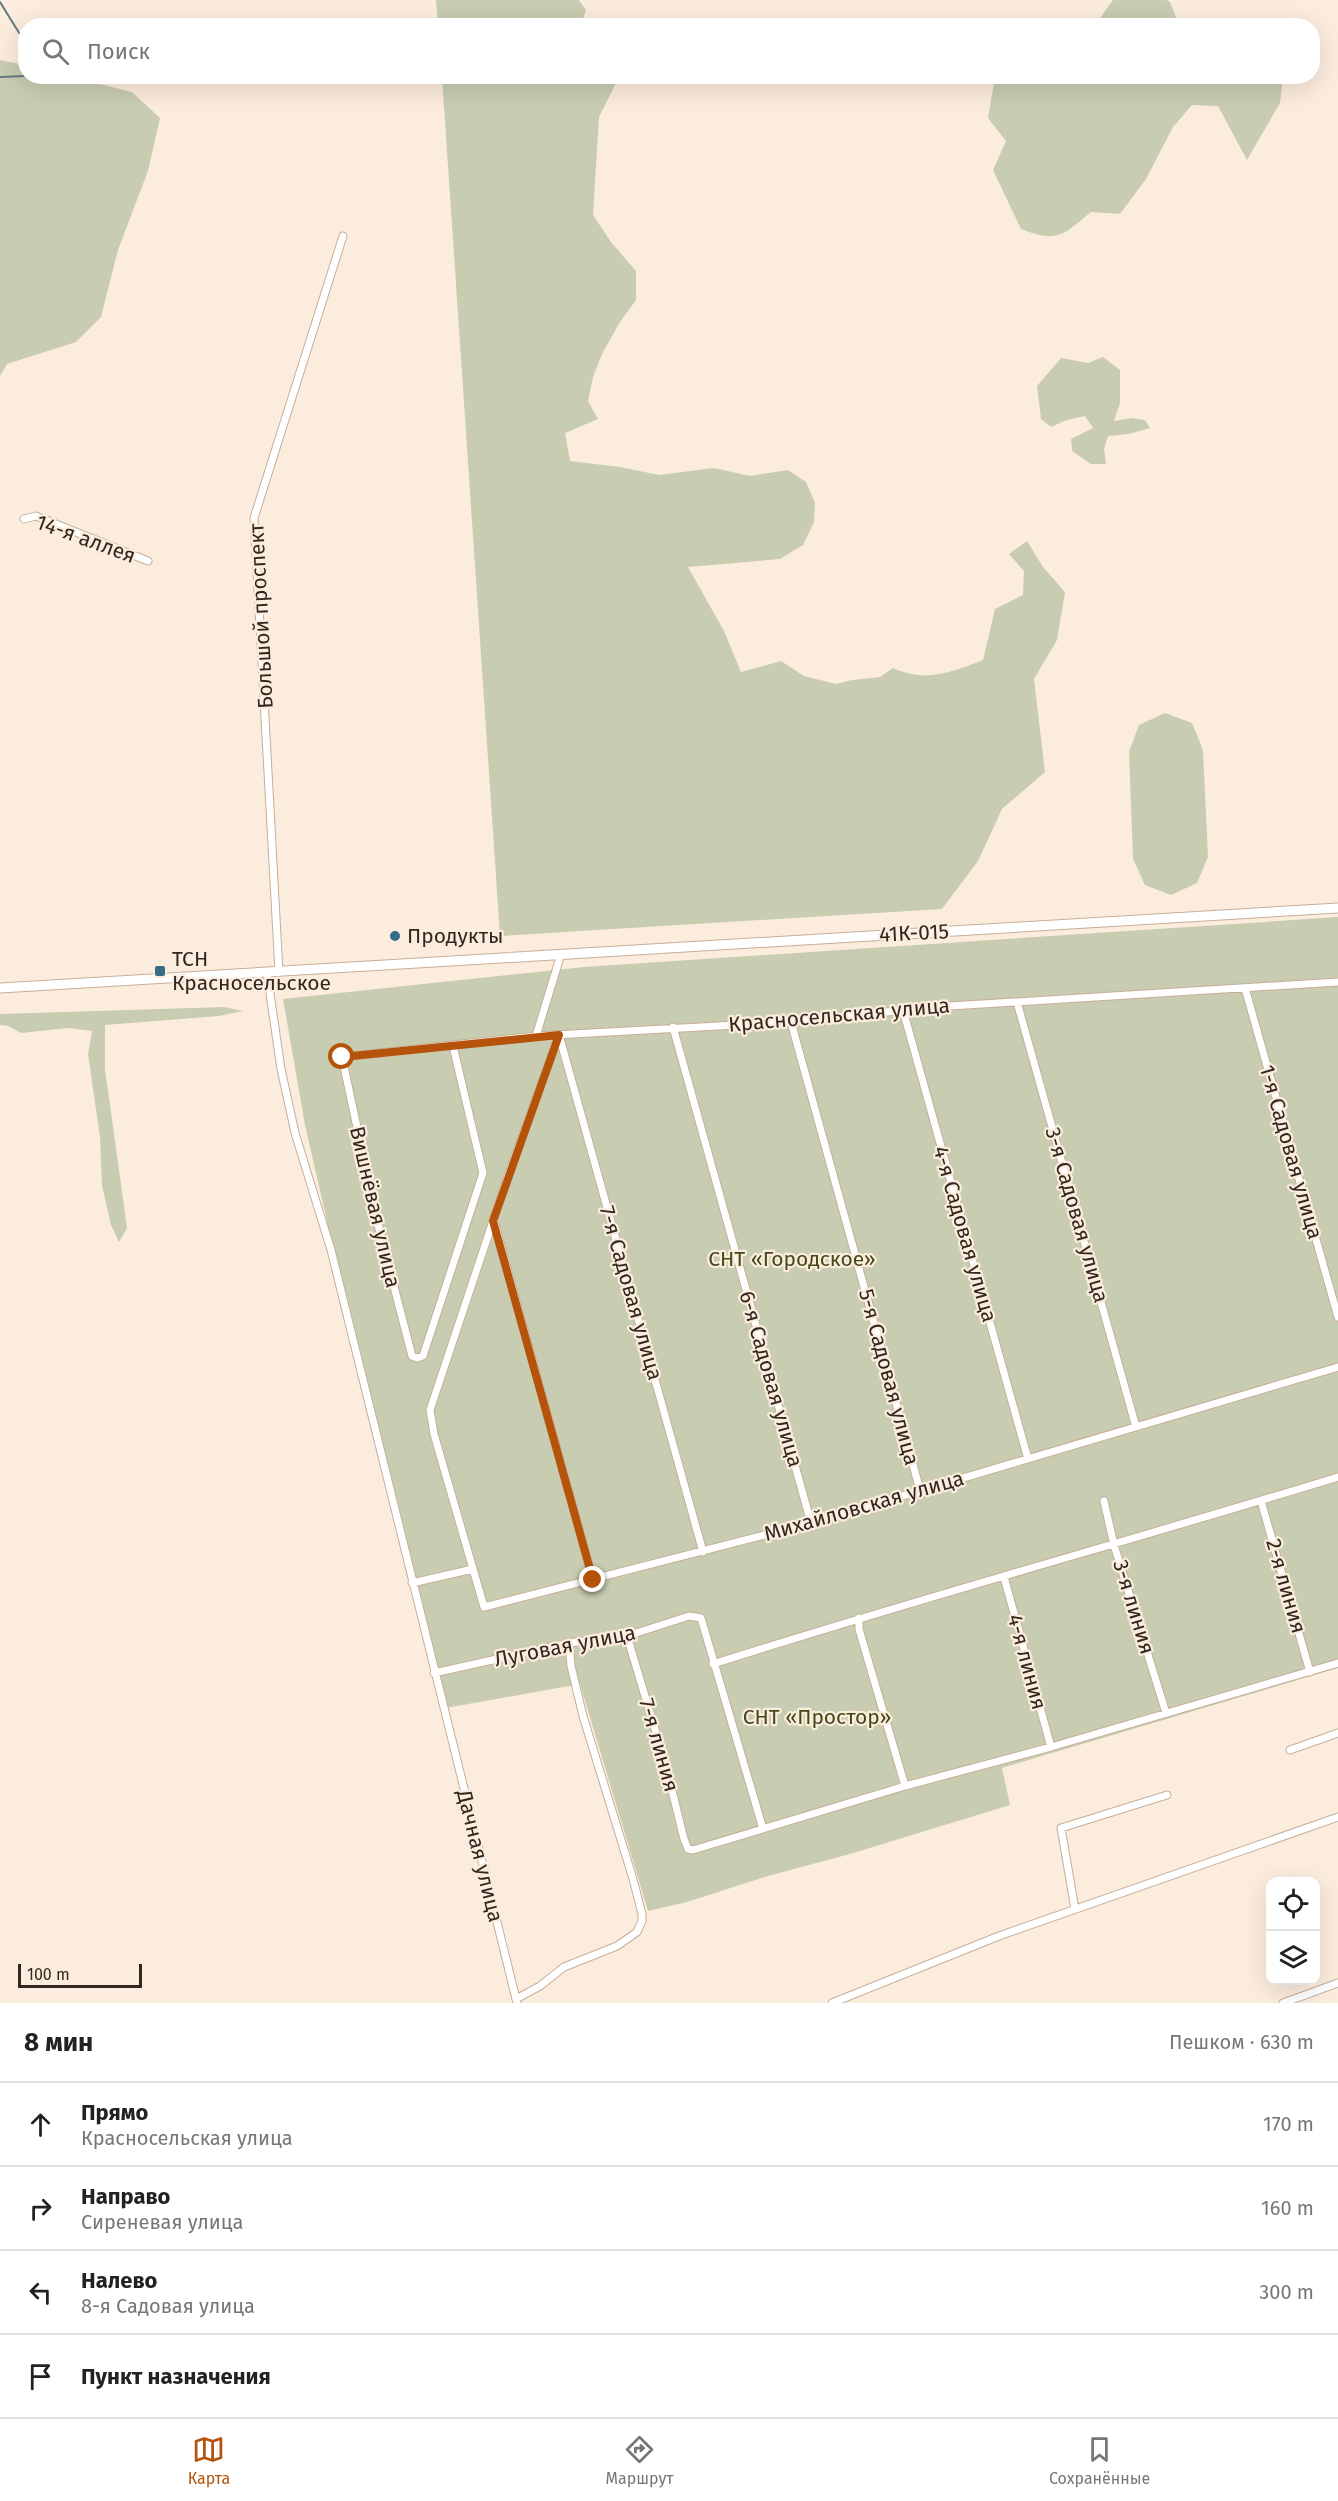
<!DOCTYPE html>
<html lang="ru">
<head>
<meta charset="utf-8">
<style>
  :root { --surface:#fff; --page:#f6f6f6; --text:#222; --muted:#767676; --line:#e0e0e0; --accent:#b45309 }
  body { margin:0; font-family:"Fira Sans",sans-serif; background:var(--page); color:var(--text) }
  .controls { position:absolute; right:18px; bottom:18px; display:grid; overflow:hidden; border-radius:12px; box-shadow:0 6px 24px #0002 }
  .controls button { width:54px; height:54px; display:grid; place-items:center; padding:0; border:0; border-bottom:2px solid var(--line); background:var(--surface); color:var(--text); font:30px sans-serif }
  .scale { position:absolute; left:18px; bottom:15px; width:124px; box-sizing:border-box; padding-left:6px; border:3px solid #31271e; border-top:0; font-size:16px; line-height:21px; white-space:nowrap; color:#31271e; -webkit-text-stroke:4px #fcecde; paint-order:stroke }
  .stop { position:absolute; width:18px; height:18px; margin:-14px; border:4px solid #b45309; border-radius:50%; background:#fff }
  .stop.end { background:#b45309; border-color:#fff; box-shadow:0 2px 6px #0008 }
  .list { margin:0; padding:0; list-style:none }
  h2 { display:flex; justify-content:space-between; align-items:center; height:78px; margin:0; padding:0 24px; font-size:26px }
  h2 small { font-size:20px; font-weight:400; color:var(--muted) }
  .list li { display:grid; grid-template-columns:39px 1fr auto; gap:18px; align-items:center; box-sizing:border-box; height:84px; padding:0 24px; border-top:2px solid var(--line) }
  .list b { display:block; font-size:22px; white-space:nowrap }
  .list p { margin:0; font-size:20px; white-space:nowrap; color:var(--muted) }
  .list em { font-size:20px; font-style:normal; color:var(--muted) }
  .icon { flex:none; width:33px; height:33px; fill:none; stroke:currentColor; stroke-width:2; stroke-linecap:round; stroke-linejoin:round }
  .map { position:relative; flex:none; width:1338px; height:2003px; overflow:hidden }
  .search { position:absolute; background:var(--surface); box-shadow:0 6px 24px #0002; left:18px; right:18px; top:18px; height:66px; display:flex; align-items:center; gap:15px; box-sizing:border-box; padding:0 21px; border-radius:24px; color:var(--muted); font-size:22px }
  .sheet { height:414px; background:var(--surface) }
  nav { display:flex; justify-content:space-around; align-items:center; box-sizing:border-box; height:84px; border-top:2px solid var(--line); background:var(--surface); font-size:16px; color:var(--muted) }
  nav a { display:grid; justify-items:center; gap:3px }
  nav .on { color:var(--accent) }
  .map>svg:first-child { display:block }
  .green { fill:#c8cdb1 }
  .lines { fill:none; stroke-linecap:round; stroke-linejoin:round }
  .stream { stroke:#667a81; stroke-width:2 }
  .street-casing { stroke:#c7ae99; stroke-width:9 }
  .secondary-casing { stroke:#c7ae99; stroke-width:11 }
  .street { stroke:#fff; stroke-width:7 }
  .secondary { stroke:#fff; stroke-width:9 }
  .route { stroke:#b45309; stroke-width:8 }
  .poi-dot { fill:#336e86; stroke:#fcecde; stroke-width:2 }
  .labels { text-anchor:middle; stroke-width:4.5; stroke-linejoin:round; paint-order:stroke }
  .street-label { font-size:21px; fill:#31271e; stroke:#fcecde }
  .poi-label { font-size:21px; fill:#31271e; stroke:#fcecde; text-anchor:start }
  .park-label { font-size:21px; fill:#424916; stroke:#fcecde }
</style>
</head>
<body>
<div class="map">
<svg width="1338" height="2003" viewBox="0 0 1338 2003">
  <rect width="100%" height="100%" fill="#fcecde"/>
  <!-- green -->
  <path class="green" d="M436,0H579L586,10L581,25H438Z
    M1113,0H1167L1170,2L1177,20L1170,25H1103L1098,21Z
    M0,60L25,65L26,76L71,77L132,92L160,118L148,171L118,250L101,317L76,342L7,364L0,376Z
    M442,77H619L599,117L593,215L611,242L636,271V300L620,322L602,354L593,377L588,401L598,419L565,433L570,461L620,467L659,475L714,468L750,476L788,470L806,482L815,503L814,522L803,545L780,559L688,567L724,631L741,672L781,661L804,676L836,684L852,680L880,677L893,668C925,683 952,672 983,660L995,609L1023,595L1024,571L1009,554L1027,541L1043,567L1065,592L1057,640L1034,679L1045,772L1002,809L978,861L942,909L500,936Z
    M995,77L1282,76L1283,77L1280,103L1247,160L1218,106L1192,105L1173,127L1146,179L1120,214L1091,212C1062,236 1058,243 1021,229L993,170L1006,141L988,118Z
    M1103,357L1120,370V403L1114,421L1131,418L1145,420L1150,428L1129,434L1108,436L1104,449L1106,464H1091L1072,451L1071,439L1093,428L1085,416L1067,420L1051,427L1041,419L1037,386L1061,358L1088,363Z
    M1165,713L1192,723L1203,750L1208,857L1197,883L1171,895L1145,885L1133,859L1129,752L1139,725Z
    M1338,917V1668L1002,1768L1010,1805L850,1854L768,1876L687,1902L648,1911L580,1684L446,1708L362,1374L305,1125L283,999L584,967Z
    M224,1007L243,1011L219,1016L105,1025V1069L127,1228L119,1242L111,1225L102,1186L100,1137L88,1054L92,1031L68,1028L21,1033L8,1026L0,1025V1014Z"/>
  <g class="lines">
    <!-- stream -->
    <path class="stream" d="M0,2L26,44
      M0,77L26,76"/>
    <defs>
      <path id="street" d="M24,519L36,516L148,561
        M279,972L254,518L343,236
        M267,973L281,1069L295,1133L331,1250L517,2003
        M1245,988L1338,1317
        M1017,1002L1136,1427
        M903,1010L1028,1459
        M791,1022L920,1490
        M673,1027L811,1523
        M559,1035L508,1176L430,1410L434,1434L484,1607L811,1523L1338,1367
        M559,1035L703,1552
        M536,1036L561,954
        M453,1046L483,1173L423,1356L417,1358L412,1356L377,1221L342,1057L536,1036L791,1022L934,1007L1338,982
        M494,1221L593,1580
        M1104,1501L1114,1545L1166,1713
        M1261,1501L1310,1672
        M1004,1577L1051,1747
        M412,1583L473,1569
        M859,1618V1629L905,1786
        M627,1636L666,1766L684,1839L688,1849L693,1850L905,1786L1051,1747L1338,1663
        M713,1664C920,1598 1130,1541 1338,1477
        M434,1673L569,1643L627,1636L689,1616L701,1618L763,1829
        M1290,1750L1338,1733
        M1075,1909L1061,1828L1167,1795
        M516,1999L540,1986L564,1967L617,1946L637,1932L642,1921V1914L633,1879L583,1716L571,1666L569,1643
        M832,2003L999,1936L1338,1817
        M1283,2003L1338,1983"/>
      <path id="secondary" d="M0,988L1338,908"/>
    </defs>
    <!-- street casing -->
    <use href="#street" class="street-casing"/>
    <!-- secondary casing -->
    <use href="#secondary" class="secondary-casing"/>
    <!-- street -->
    <use href="#street" class="street"/>
    <!-- secondary -->
    <use href="#secondary" class="secondary"/>
  </g>
  <g class="lines">
    <!-- route -->
    <path class="route" d="M342,1057L559,1035L493,1221L593,1580"/>
  </g>
  <!-- markers -->
  <g class="poi-dot">
    <circle cx="395" cy="936" r="6"/>
    <rect x="154" y="965" width="12" height="12" rx="3"/>
  </g>
  <g class="labels">
    <!-- street labels -->
    <g class="street-label">
      <text transform="translate(86 539) rotate(20)" y="7">14-я аллея</text>
      <text transform="translate(261 616) rotate(-93)" y="7">Большой проспект</text>
      <text transform="translate(914 933) rotate(-3)" y="7">41К-015</text>
      <text transform="translate(839 1015) rotate(-5)" y="7">Красносельская улица</text>
      <text transform="translate(1291 1152) rotate(74)" y="7">1-я Садовая улица</text>
      <text transform="translate(375 1207) rotate(77)" y="7">Вишнёвая улица</text>
      <text transform="translate(1077 1215) rotate(74)" y="7">3-я Садовая улица</text>
      <text transform="translate(965 1234) rotate(74)" y="7">4-я Садовая улица</text>
      <text transform="translate(631 1293) rotate(74)" y="7">7-я Садовая улица</text>
      <text transform="translate(889 1377) rotate(75)" y="7">5-я Садовая улица</text>
      <text transform="translate(771 1379) rotate(74)" y="7">6-я Садовая улица</text>
      <text transform="translate(864 1506) rotate(-16)" y="7">Михайловская улица</text>
      <text transform="translate(1286 1586) rotate(74)" y="7">2-я линия</text>
      <text transform="translate(1134 1607) rotate(73)" y="7">3-я линия</text>
      <text transform="translate(565 1646) rotate(-11)" y="7">Луговая улица</text>
      <text transform="translate(1027 1662) rotate(75)" y="7">4-я линия</text>
      <text transform="translate(659 1745) rotate(74)" y="7">7-я линия</text>
      <text transform="translate(480 1856) rotate(76)" y="7">Дачная улица</text>
    </g>
    <!-- poi labels -->
    <g class="poi-label">
      <text x="407" y="943">Продукты</text>
      <text x="172" y="966">ТСН<tspan x="172" dy="24">Красносельское</tspan></text>
    </g>
    <!-- park labels -->
    <g class="park-label">
      <text x="792" y="1266">СНТ «Городское»</text>
      <text x="817" y="1724">СНТ «Простор»</text>
    </g>
  </g>
</svg>
<div class="controls">
<button><svg class="icon" aria-label="locate" viewBox="0 0 24 24"><circle cx="12" cy="12" r="6"/><path d="M12 2v4M12 18v4M2 12h4M18 12h4"/></svg></button>
<button><svg class="icon" aria-label="layers" viewBox="0 0 24 24"><path d="M12 4l9 5-9 5-9-5zM3 14l9 5 9-5"/></svg></button>
</div>
<div class="scale">100 m</div>
<div class="stop" style="left:342px;top:1057px"></div>
<div class="stop end" style="left:593px;top:1580px"></div>
<div class="search"><svg class="icon" aria-label="search" viewBox="0 0 24 24"><circle cx="10" cy="10" r="6"/><path d="M15 15l6 6"/></svg>Поиск</div>
</div>
<section class="sheet">
<h2>8 мин<small>Пешком · 630 m</small></h2>
<ul class="list">
<li><svg class="icon" aria-label="ahead" viewBox="0 0 24 24"><path d="M12 20V5M6 11l6-6 6 6"/></svg><div><b>Прямо</b><p>Красносельская улица</p></div><em>170 m</em></li>
<li><svg class="icon" aria-label="right" viewBox="0 0 24 24"><path d="M7 20v-9h11M14 6l5 5-5 5"/></svg><div><b>Направо</b><p>Сиреневая улица</p></div><em>160 m</em></li>
<li><svg class="icon" aria-label="left" viewBox="0 0 24 24"><path d="M17 20v-9H6M10 6l-5 5 5 5"/></svg><div><b>Налево</b><p>8-я Садовая улица</p></div><em>300 m</em></li>
<li><svg class="icon" aria-label="arrive" viewBox="0 0 24 24"><path d="M6 21V4h12l-3 4 3 4H6"/></svg><div><b>Пункт назначения</b></div></li>
</ul>
</section>
<nav>
<a class="on"><svg class="icon" aria-label="map" viewBox="0 0 24 24"><path d="M3 6l6-2 6 2 6-2v14l-6 2-6-2-6 2zM9 4v14M15 6v14"/></svg>Карта</a>
<a><svg class="icon" aria-label="directions" viewBox="0 0 24 24"><path d="M12 3l9 9-9 9-9-9zM9 14v-3h6M13 9l2 2-2 2"/></svg>Маршрут</a>
<a><svg class="icon" aria-label="saved" viewBox="0 0 24 24"><path d="M7 4h10v16l-5-4-5 4z"/></svg>Сохранённые</a>
</nav>
</body>
</html>
